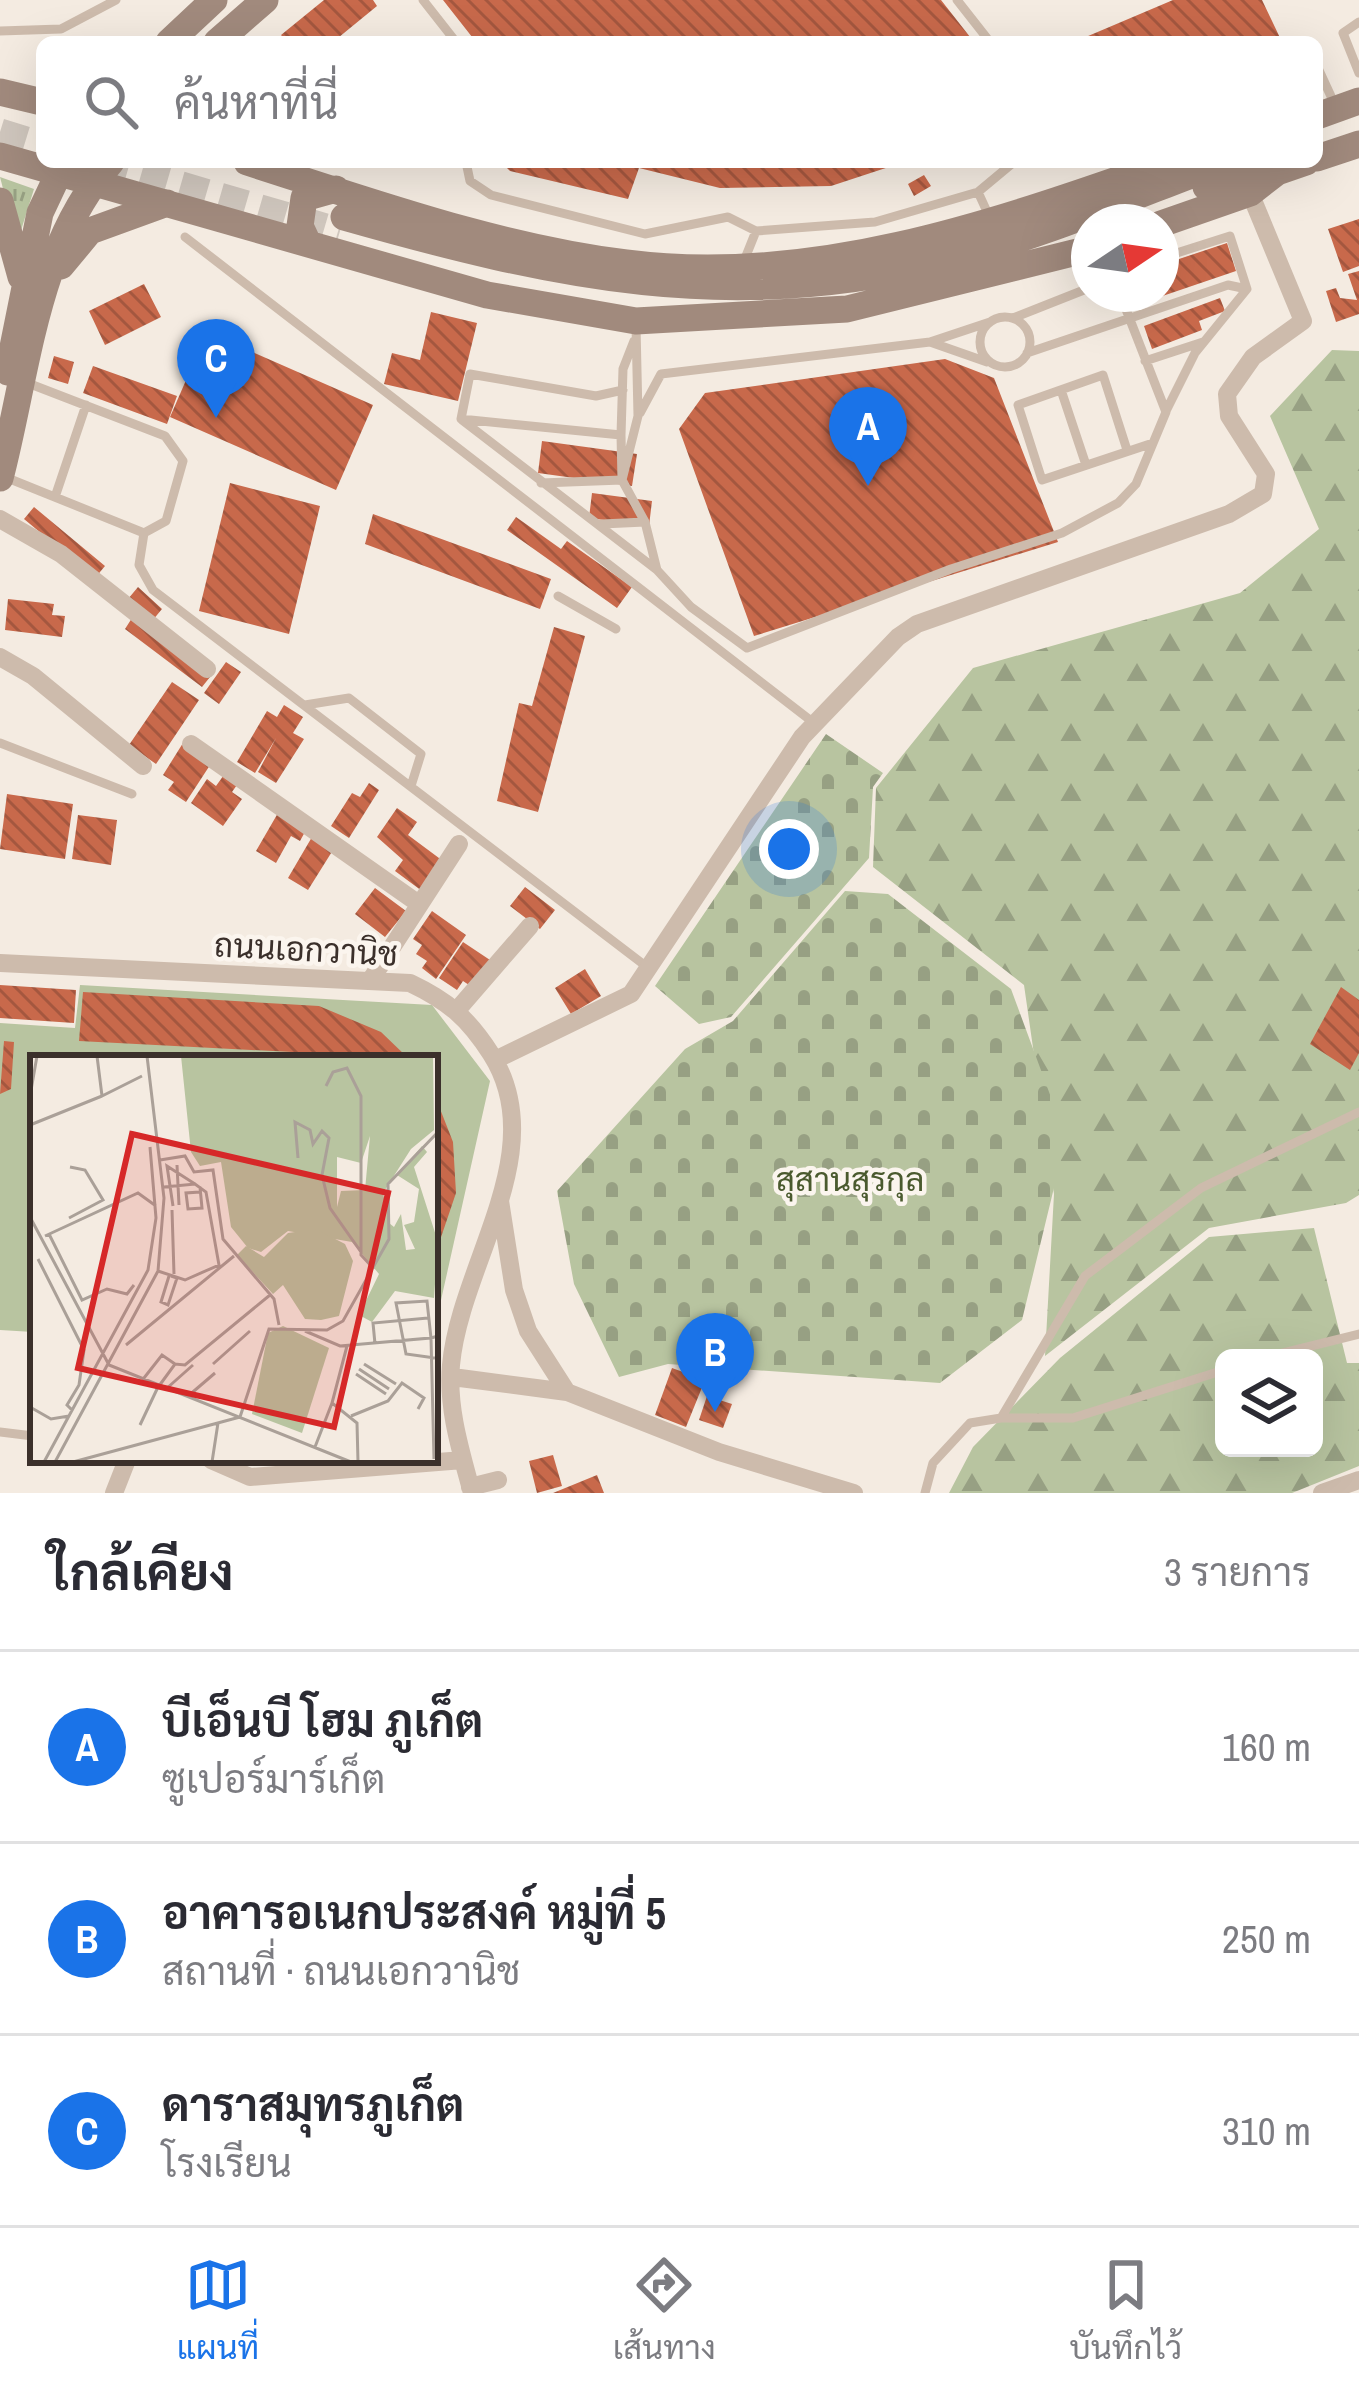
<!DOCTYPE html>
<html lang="th">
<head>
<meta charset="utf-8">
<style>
  :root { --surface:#fff; --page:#f7f7f7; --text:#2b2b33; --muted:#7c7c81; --line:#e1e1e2; --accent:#1a73e8 }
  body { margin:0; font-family:"Archivo Narrow",Sarabun,sans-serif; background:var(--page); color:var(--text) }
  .controls { position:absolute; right:36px; bottom:36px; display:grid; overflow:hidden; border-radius:18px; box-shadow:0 12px 48px #0002 }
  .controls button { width:108px; height:108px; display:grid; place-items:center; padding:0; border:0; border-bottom:3px solid var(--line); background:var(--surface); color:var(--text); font:60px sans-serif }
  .compass { position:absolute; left:1071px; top:204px; width:108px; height:108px; border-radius:50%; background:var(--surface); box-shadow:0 12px 48px #0002; rotate:77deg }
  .you { position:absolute; left:789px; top:849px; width:42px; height:42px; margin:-30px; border:9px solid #fff; border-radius:50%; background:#1a73e8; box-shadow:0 0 0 18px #1a73e833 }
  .badge { display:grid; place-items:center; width:78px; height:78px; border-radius:50%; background:var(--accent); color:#fff; font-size:39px; font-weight:700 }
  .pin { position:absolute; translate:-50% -99px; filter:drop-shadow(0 3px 6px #0008) }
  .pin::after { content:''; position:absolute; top:63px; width:42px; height:36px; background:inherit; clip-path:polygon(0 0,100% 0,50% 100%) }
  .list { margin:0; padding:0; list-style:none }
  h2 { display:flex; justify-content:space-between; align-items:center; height:156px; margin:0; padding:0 48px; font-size:51px }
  h2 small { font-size:39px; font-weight:400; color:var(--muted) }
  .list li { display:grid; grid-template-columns:78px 1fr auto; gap:36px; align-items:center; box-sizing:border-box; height:192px; padding:0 48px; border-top:3px solid var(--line) }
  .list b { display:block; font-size:45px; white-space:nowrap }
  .list p { margin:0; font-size:39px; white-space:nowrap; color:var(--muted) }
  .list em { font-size:39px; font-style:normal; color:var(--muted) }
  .icon { flex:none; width:66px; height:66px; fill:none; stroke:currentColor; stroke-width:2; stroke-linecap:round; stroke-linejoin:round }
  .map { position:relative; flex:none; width:1359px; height:1493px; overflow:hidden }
  .search { position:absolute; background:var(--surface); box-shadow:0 12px 48px #0002; left:36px; right:36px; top:36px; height:132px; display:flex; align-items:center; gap:30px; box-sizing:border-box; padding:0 42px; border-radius:18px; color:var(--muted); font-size:45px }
  .sheet { height:732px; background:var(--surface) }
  nav { display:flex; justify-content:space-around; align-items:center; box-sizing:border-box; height:168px; border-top:3px solid var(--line); background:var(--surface); font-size:33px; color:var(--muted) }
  nav a { display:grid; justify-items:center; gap:6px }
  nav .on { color:var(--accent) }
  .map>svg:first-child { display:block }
  .grass { fill:url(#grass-tufts) }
  .forest { fill:url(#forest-firs); fill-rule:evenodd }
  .cemetery { fill:url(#cemetery-stones) }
  .pitch { fill:#b8c4a0 }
  .building { fill:url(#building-back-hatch) }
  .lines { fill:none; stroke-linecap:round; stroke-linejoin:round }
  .secondary-tunnel { stroke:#cfc6bd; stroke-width:27; stroke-dasharray:27 14; stroke-linecap:butt }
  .service { stroke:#cdbbac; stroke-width:9 }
  .minor { stroke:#cdbbac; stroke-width:18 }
  .secondary { stroke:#a18a7d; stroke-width:27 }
  .labels { text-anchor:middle; stroke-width:9; stroke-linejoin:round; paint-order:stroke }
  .street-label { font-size:33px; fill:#3b302b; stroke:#fbf5ee }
  .park-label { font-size:33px; fill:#4a5a2e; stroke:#fbf5ee }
  .inset-road { fill:none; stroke:#aaa098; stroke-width:3 }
  .view { fill:#d62828; fill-opacity:0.15; stroke:#d62828; stroke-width:6 }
  .inset-edge { fill:none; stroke:#3b302b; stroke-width:6 }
</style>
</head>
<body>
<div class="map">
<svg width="1359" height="1493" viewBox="0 0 1359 1493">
  <defs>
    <pattern id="grass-tufts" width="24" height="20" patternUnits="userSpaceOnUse" patternTransform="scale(3)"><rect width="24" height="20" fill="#b8c4a0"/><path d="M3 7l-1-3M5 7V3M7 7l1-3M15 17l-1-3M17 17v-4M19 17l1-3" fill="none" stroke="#97a083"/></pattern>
    <pattern id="forest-firs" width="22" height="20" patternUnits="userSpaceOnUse" patternTransform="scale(3)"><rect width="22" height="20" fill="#b8c4a0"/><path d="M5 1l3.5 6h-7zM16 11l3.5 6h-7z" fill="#97a083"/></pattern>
    <pattern id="cemetery-stones" width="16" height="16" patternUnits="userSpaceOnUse" patternTransform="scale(3)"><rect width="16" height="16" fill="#b8c4a0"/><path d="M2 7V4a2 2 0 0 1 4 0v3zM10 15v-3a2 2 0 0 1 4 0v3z" fill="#97a083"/></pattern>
    <pattern id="building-back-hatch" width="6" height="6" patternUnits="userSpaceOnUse" patternTransform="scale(3)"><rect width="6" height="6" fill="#c8694b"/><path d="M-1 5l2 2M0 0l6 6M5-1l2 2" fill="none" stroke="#a4573f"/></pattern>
  </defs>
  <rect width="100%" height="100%" fill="#f4ebe1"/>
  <!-- grass -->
  <path class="grass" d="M0,177L34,189L17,243Z"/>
  <!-- forest -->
  <path class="forest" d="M1332,350L1359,351V1195L1346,1203L1209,1228L1045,1356L1054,1194L1024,985L873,867L876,788L973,668L1240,593L1319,529L1270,416Z
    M1314,1228L1347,1363H1359V1466L1292,1493H949L973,1447L1060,1358L1209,1237ZM1224,1358H1314V1448H1224Z"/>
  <!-- cemetery -->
  <path class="cemetery" d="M826,734L883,773L873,787L869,858L731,1017L699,1024L655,986Z
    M845,891L888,894L1011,989L1066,1138L1022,1320L940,1383L668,1364L619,1377L574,1284L557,1191L685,1049L733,1021Z"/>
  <!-- pitch -->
  <path class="pitch" d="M80,985L432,1005L490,1081L435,1327V1058H33V1332L0,1330V1023L75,1028Z"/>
  <!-- building -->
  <path class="building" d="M324,0H373L377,6L333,42H287L281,35Z
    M443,0H941L974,42H476Z
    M1173,0H1262L1282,42H1074Z
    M501,162H901V163L831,186L720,188L639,168L628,199L510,171Z
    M924,175L931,186L914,196L908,184Z
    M1359,219V266L1343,272L1328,229Z
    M1227,243L1236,271L1136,305L1132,294H1161V265Z
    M1359,271V314L1336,322L1326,291L1336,288L1340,298L1357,300L1348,274Z
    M144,284L161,317L105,345L89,311Z
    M1220,298L1225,311L1199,321L1202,330L1152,349L1144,326Z
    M431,312L477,323L458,401L384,384L392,353L420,360Z
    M207,332L373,405L336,490L170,417Z
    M54,356L74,362L68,384L48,378Z
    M945,359L994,378L1058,542L754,636L679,429L705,393Z
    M93,366L177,396L167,424L83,393Z
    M542,441L637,454L632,486L538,473Z
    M230,483L320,506L289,634L199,611Z
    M592,493L652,501L649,526L589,518Z
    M34,507L105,566L95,578L24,519Z
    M373,514L551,579L540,609L365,544Z
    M516,517L561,549L567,541L632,587L617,608L507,530Z
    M138,587L162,609L152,621L128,599Z
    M8,599L54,604L52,615L65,616L62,637L5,630Z
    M132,618L210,677L202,687L125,629Z
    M554,627L585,636L538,812L497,801L519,703L532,706Z
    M226,662L241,672L219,704L204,693Z
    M172,682L199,700L156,764L129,745Z
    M284,705L303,717L293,733L304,739L276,783L258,772L276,738L255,773L237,762L267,711L277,717Z
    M183,743L212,762L186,802L168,790L174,782L163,775Z
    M226,772L239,782L232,792L242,799L223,826L191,803L207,779L216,786Z
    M369,783L379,790L349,838L331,826L352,793L360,797Z
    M7,794L73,804L65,859L0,849Z
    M397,808L417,822L408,835L443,861L422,891L395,871L403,860L377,837Z
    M278,813L306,830L300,841L291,836L276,863L256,851Z
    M78,815L117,820L111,865L72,859Z
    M312,837L333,850L308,890L288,878Z
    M525,887L555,910L540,929L510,906Z
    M375,888L406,911L385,937L355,914Z
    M432,911L466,935L436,979L422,968L427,961L416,954L422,945L413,939Z
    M463,942L490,960L472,987L463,981L457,990L439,978Z
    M585,969L601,996L571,1014L555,988Z
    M0,985L76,990L74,1023L0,1018Z
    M1341,987L1359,1000V1053L1350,1070L1310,1044Z
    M83,992L319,1006L381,1032L408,1058L79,1041Z
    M4,1041L14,1042L11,1089L0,1094Z
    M435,1096L453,1142L456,1193L435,1255Z
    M672,1368L705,1380L686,1427L655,1415Z
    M707,1396L732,1404L723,1428L699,1420Z
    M553,1455L562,1486L537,1493L529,1461Z
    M597,1475L604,1493H553Z"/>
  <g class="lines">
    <!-- secondary-tunnel -->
    <path class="secondary-tunnel" d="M0,132L42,145
      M102,162L340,231"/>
    <!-- service -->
    <path class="service" d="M423,0L456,42
      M957,0L990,42
      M1359,22L1343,33L1359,73
      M0,31L61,29L116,0
      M1317,66L1335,105
      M466,162L470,181L491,195L645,234L728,217L756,231
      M989,216L978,192L1014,162
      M185,237L814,723
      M1161,258L1230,236L1247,289L1195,353L1166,411
      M744,261L756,231L875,222L978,192
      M980 342a25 25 0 1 1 50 0a25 25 0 1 1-50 0Z
      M1013,318L1089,288
      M636,326L638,416L622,480L645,522L657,570L691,607L747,648L951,569L1062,533L1118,503L1136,484L1166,412L1120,294
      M930,342L987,362
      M1027,353L1228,285L1247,289
      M1145,361L1203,342
      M623,390L596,396L470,374L461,419L621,435L623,369L634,341
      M1061,390L1086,465
      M640,413L661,374L930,342L990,322
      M462,420L657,570
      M1127,450L1103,375L1018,405L1042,480L1153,443
      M5,477L144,533L166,521L183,461L165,436L25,382
      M541,483L622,480L621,435
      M55,497L86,405
      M602,524L645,522
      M144,533L139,565L153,590L647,967
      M558,596L616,629
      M305,705L349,698L421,754L411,786
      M0,743L132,794
      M1263,1358L1359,1334
      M1001,1418L1085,1276L1201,1188L1359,1112
      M0,1432L33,1436
      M925,1493L933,1463L970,1423L1001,1418H1073L1224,1370"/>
    <!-- minor -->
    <path class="minor" d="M0,519L61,554L207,669
      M0,657L33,676L143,766
      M191,744L419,904
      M0,963L410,983C448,1001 468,1018 491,1054C553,1151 460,1264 451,1365C447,1408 461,1452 472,1493
      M370,981L459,844
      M458,1009L530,926
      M495,1060L631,994L802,737L898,637L917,624L1229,514L1263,494L1266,474L1229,416L1227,394L1253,357L1303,321L1250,193
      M500,1201L514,1290L528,1331L567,1392L719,1452L854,1493
      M460,1378L567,1392
      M211,1460L250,1477L463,1460
      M470,1487L498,1480
      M114,1493L127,1460
      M1322,1493L1359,1480"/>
    <!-- secondary -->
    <path class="secondary" d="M169,42L214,0
      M217,42L265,0
      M0,92L42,102
      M1317,116L1359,101
      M0,156L487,295L636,321L847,309L1089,249
      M1317,158L1359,144
      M247,162C370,201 497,247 626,263C814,287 994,223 1169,162
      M1206,187L1254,170L1277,172
      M0,201L21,277
      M344,217C552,276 732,316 948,260C1043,236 1134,196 1225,162
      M1161,224L1250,193L1277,172L1306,162
      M307,241L300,226L304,198L336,189
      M61,266L90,231L167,203
      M8,372L40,213L64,162
      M0,478C28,371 35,248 111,162"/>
  </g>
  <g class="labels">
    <!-- street labels -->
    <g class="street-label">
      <text transform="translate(306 949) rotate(3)" y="12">ถนนเอกวานิช</text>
    </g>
    <!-- park labels -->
    <g class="park-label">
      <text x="850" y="1191">สุสานสุรกุล</text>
    </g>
  </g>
  <!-- overview -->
  <g transform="translate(30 1055)">
    <rect width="408" height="408" fill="#f4ebe1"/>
    <path d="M151,1H403L404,75L381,94L353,138L359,168L364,172L371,159L376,195L385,194L374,170L384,167L389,134L367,120L392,91L397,97L384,112L408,187L404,243L365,236L342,267L329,260L349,219L322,187L258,176L231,197L218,193L201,172L191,107L170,111L161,97ZM340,81L335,135L311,136L307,152V102L331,108Z" fill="#b8c4a0" fill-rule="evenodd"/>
    <path d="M286,174L315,189L323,206L309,261L291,265L275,264L253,230L243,239L207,200L216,191L234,202L258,178Z" fill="#b8c4a0"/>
    <path d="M253,271L299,293L272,378L222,359L238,278Z" fill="#b8c4a0"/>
    <path class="inset-road" d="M67,1L72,41L112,21M407,1L408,42M296,31L303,17L317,13L331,41V200L344,214M0,41L7,1M0,70L72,41M268,103L265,67L280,75L283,89L292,76L299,83L292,120L300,153L331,197M130,105L155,101L164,117L183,115L193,184L244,244L249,270M147,110L149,150M170,132L172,153L158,154L156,138L170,137M143,151L137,111L165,129M142,155L144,219M0,162L79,310L321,407M39,163L73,145L55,115L40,112M19,179L52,245L77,234L97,239L104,230M15,181L108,138L126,151M8,204L54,295L49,330L37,350L42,355M128,216L155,225L189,210L176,137L165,129L134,132M139,221L131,247L138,250L147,223L141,221M275,276L310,291L401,283L404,404M345,289L343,268L398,263M96,290L204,201M317,291L302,348L327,368L328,407M405,303L376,299L366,248L397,246L401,283L408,281M183,309L220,276M334,309L366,329M329,314L359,334M326,319L356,339M114,323L132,300L145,309M129,331L145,309L155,310L240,240M136,334L163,310M157,342L185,318M0,352L21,364L39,361M321,361L358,346L372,328L394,343L388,354M210,362L239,274L297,275L313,266L359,184L358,129L408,77M110,370L128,332M285,392L302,348M14,407L118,215L126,163L120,92M25,407L128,216L134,143L117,1M43,407L210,362M182,407L188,368"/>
    <path class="view" d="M102,79L358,138L304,372L48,313Z"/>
    <rect width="408" height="408" class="inset-edge"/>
  </g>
</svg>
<div class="controls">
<button><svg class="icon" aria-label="layers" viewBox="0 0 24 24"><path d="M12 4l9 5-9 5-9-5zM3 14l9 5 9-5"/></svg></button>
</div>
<svg class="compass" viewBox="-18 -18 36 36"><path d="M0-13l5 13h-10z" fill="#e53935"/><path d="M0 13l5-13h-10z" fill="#7c7c81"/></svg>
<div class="you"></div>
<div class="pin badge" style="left:868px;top:486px">A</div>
<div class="pin badge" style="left:715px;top:1412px">B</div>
<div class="pin badge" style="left:216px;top:418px">C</div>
<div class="search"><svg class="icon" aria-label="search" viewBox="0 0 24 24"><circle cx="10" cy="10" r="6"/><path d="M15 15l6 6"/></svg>ค้นหาที่นี่</div>
</div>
<section class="sheet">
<h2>ใกล้เคียง<small>3 รายการ</small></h2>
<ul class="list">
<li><span class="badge">A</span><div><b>บีเอ็นบี โฮม ภูเก็ต</b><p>ซูเปอร์มาร์เก็ต</p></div><em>160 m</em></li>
<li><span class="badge">B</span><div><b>อาคารอเนกประสงค์ หมู่ที่ 5</b><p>สถานที่ · ถนนเอกวานิช</p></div><em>250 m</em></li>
<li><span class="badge">C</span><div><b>ดาราสมุทรภูเก็ต</b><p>โรงเรียน</p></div><em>310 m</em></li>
</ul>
</section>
<nav>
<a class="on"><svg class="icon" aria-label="map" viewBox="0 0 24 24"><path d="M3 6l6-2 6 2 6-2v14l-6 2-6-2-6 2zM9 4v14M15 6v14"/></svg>แผนที่</a>
<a><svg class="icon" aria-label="directions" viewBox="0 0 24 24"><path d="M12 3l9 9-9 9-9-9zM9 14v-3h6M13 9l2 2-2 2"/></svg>เส้นทาง</a>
<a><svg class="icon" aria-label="saved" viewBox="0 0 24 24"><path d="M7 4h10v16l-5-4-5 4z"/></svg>บันทึกไว้</a>
</nav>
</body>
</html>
